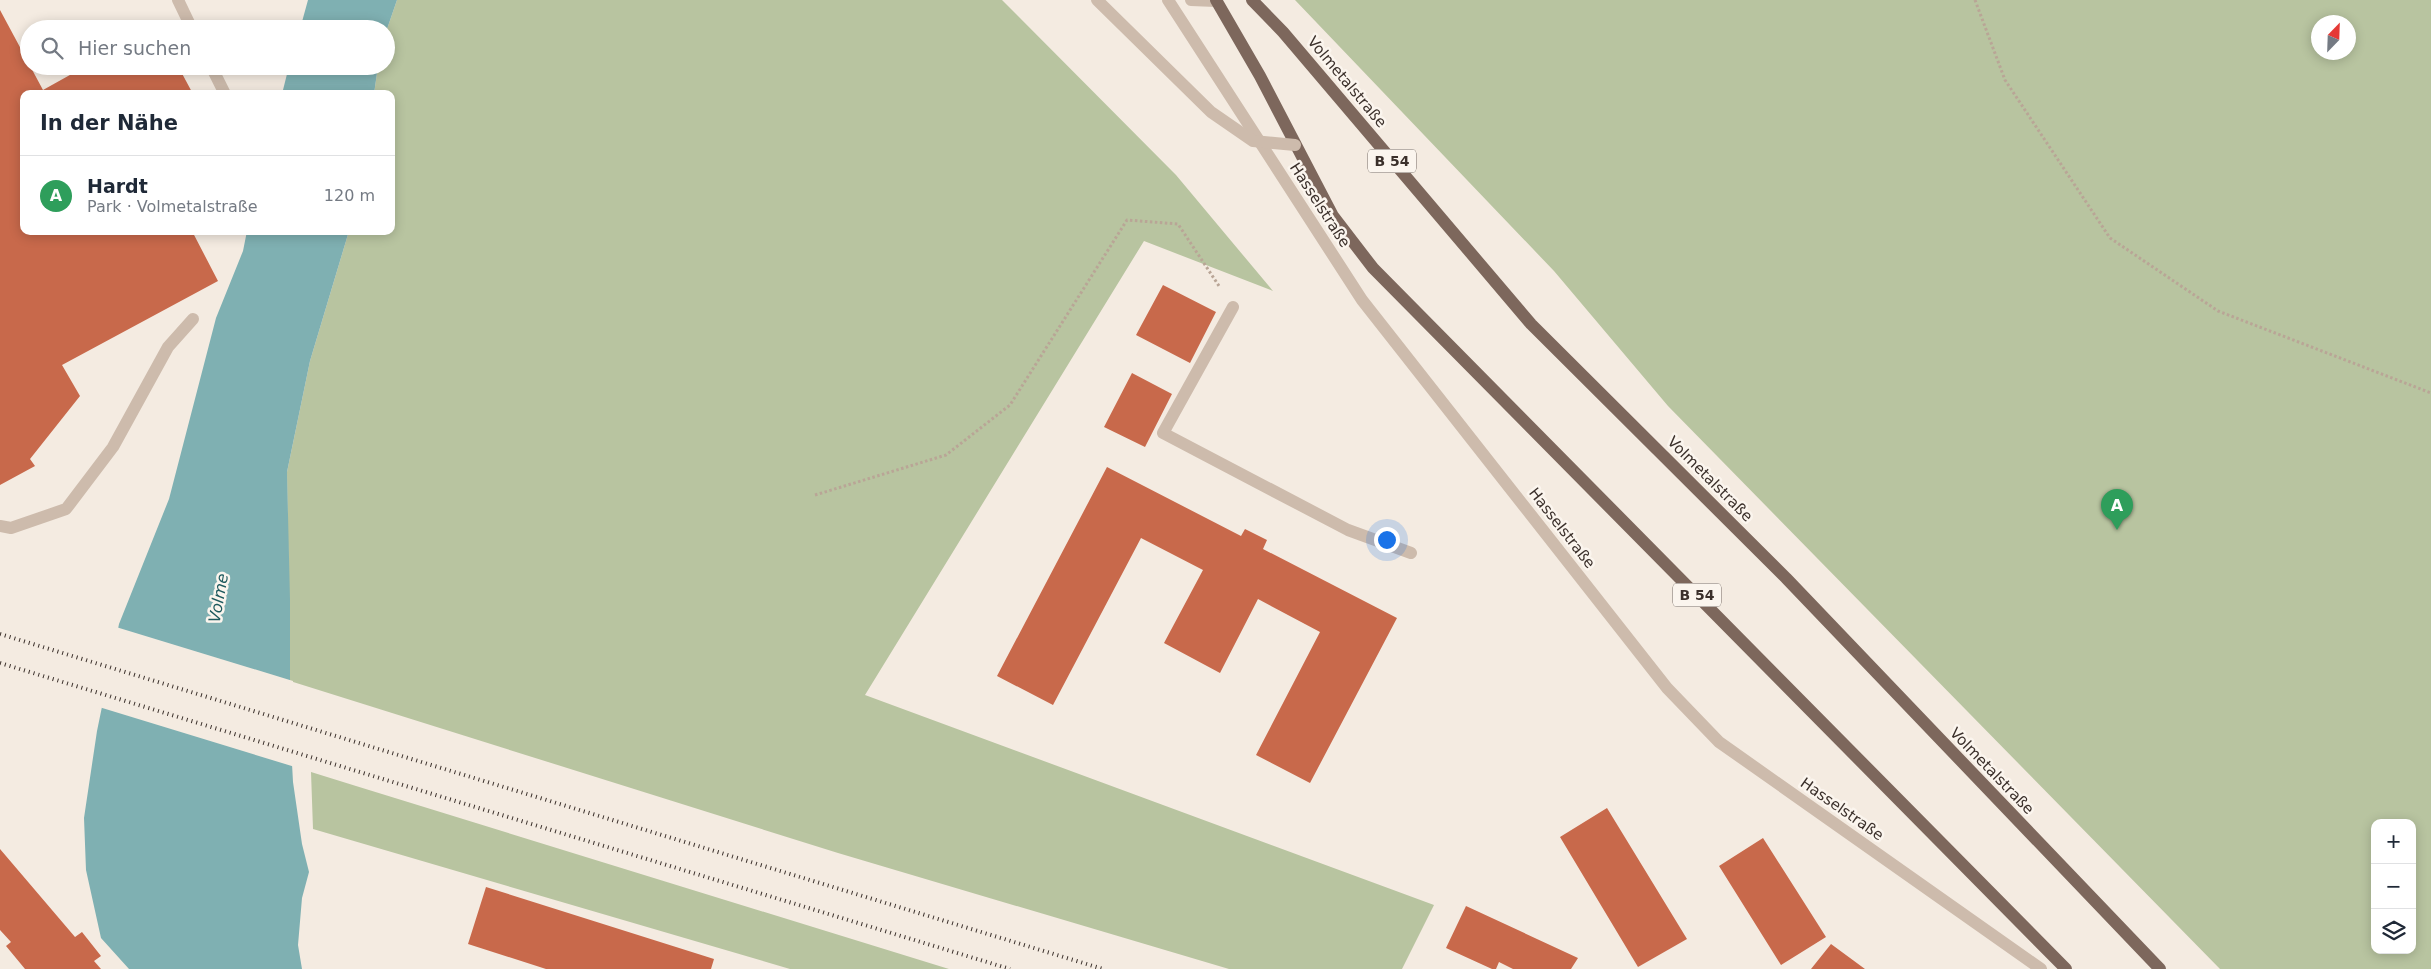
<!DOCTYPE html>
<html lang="de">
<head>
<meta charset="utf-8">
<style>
  :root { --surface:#fff; --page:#f2f2f3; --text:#1f2937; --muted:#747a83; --line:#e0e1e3; --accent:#2563eb }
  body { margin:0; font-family:"DejaVu Sans",sans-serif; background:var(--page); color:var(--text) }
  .controls { position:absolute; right:15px; bottom:15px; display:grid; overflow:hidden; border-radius:10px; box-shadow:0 2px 12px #0003 }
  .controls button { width:45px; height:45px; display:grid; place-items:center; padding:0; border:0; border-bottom:1px solid var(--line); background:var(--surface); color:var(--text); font:25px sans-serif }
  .compass { position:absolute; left:2311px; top:15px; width:45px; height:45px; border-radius:50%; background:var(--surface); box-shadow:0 2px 12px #0003; rotate:23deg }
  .you { position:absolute; left:1386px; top:539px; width:18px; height:18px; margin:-12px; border:4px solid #fff; border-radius:50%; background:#1a73e8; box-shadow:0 0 0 8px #1a73e833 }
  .badge { display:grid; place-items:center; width:32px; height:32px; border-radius:50%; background:var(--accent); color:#fff; font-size:16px; font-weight:700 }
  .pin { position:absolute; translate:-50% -41px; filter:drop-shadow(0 1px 2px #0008) }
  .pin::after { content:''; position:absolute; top:26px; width:18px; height:15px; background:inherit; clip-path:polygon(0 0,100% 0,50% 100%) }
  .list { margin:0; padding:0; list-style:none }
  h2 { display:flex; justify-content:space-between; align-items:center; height:65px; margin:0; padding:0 20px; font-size:21px }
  h2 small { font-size:16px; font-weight:400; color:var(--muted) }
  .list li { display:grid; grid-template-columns:32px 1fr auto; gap:15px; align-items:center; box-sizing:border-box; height:80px; padding:0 20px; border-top:1px solid var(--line) }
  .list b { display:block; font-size:19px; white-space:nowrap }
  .list p { margin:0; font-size:16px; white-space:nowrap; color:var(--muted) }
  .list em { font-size:16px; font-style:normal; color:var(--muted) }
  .icon { flex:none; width:28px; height:28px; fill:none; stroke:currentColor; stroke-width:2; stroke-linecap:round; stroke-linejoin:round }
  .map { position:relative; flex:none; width:2431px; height:969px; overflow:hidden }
  .search { position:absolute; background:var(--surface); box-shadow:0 2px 12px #0003; left:20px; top:20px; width:375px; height:55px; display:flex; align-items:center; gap:12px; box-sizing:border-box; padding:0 18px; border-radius:28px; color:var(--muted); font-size:19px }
  .panel { position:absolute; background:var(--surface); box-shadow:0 2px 12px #0003; left:20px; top:90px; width:375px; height:145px; border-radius:10px }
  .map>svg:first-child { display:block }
  .green { fill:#b8c4a0; fill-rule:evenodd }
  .water { fill:#7fb0b2 }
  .pier { fill:#f4ebe1 }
  .building { fill:#c8694b }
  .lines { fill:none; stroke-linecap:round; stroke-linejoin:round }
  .path { stroke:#b9a596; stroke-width:3; stroke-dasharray:2.5 2.5; stroke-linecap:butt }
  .lane { stroke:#cdbbac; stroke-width:12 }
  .primary { stroke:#7d675c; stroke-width:12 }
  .rail { stroke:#3b302b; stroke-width:4; stroke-dasharray:1 4; stroke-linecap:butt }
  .lane-bridge { stroke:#cdbbac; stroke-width:12 }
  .labels { text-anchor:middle; stroke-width:5; stroke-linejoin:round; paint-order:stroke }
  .shield { fill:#fbf5ee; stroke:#756b66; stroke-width:1 }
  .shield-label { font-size:14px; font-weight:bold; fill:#3b302b }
  .street-label { font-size:15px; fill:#3b302b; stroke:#fbf5ee }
  .water-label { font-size:16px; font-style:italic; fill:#1f5a5e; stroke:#fbf5ee }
</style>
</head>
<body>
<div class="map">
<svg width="2431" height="969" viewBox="0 0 2431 969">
  <rect width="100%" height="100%" fill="#f4ebe1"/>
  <!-- green -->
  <path class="green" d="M397,0H1002L1176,175L1273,291L1144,241L865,695L1434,905L1402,969H1229L838,853L290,681L287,472L310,361L349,231H391V94H374L378,66H386V32Z
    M1295,0H2431V969H2220L1668,406L1554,271ZM2348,22V52H2318V22ZM2375,823H2412V950H2375Z
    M311,772L356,786L949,969H790L313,829Z"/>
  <!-- water -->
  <path class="water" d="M308,0H397L386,32V29H300Z
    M289,66H378L374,94H282Z
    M247,231H349L310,361L287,472L290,600V727L293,782L302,844L309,872L302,898L298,945L302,969H129L101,938L86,870L84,818L97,731L119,624L169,499L216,318L243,251Z"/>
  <!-- pier -->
  <path class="pier" d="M116,627L293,681L292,727L295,767L99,707Z"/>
  <!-- building -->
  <path class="building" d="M0,10L43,90L86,66H178L193,94H24V231H192L218,281L62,365L80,396L30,459L35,466L0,485Z
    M1163,285L1216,312L1190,363L1136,335Z
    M1132,373L1172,394L1145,447L1104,427Z
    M1107,467L1241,536L1245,529L1267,540L1263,549L1397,618L1310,783L1256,755L1320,632L1258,599L1220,673L1164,643L1203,570L1141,538L1053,705L997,676Z
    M1607,808L1687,939L1638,967L1560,837Z
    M1763,838L1826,937L1781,965L1719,866Z
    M0,849L75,937L82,932L101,956L94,961L101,969H25L6,946L11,942L0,930Z
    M486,887L714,959L711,969H546L468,944Z
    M1466,906L1578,958L1571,969H1513L1499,962L1496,969H1492L1446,948Z
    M1831,944L1865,969H1811Z"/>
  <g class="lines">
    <!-- path -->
    <path class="path" d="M1975,0L2005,80L2110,238L2218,311L2431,393
      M815,495L946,455L1010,405L1127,220L1178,224L1219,286"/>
    <!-- lane -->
    <path class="lane" d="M178,0L192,29
      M1168,0L1362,300L1667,688L1719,742L2041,969
      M1191,0L1216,1
      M211,66L225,94
      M1233,307L1163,433L1348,530L1411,553
      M0,526L11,528L66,509L113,447L168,347L193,319"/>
    <!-- primary -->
    <path class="primary" d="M1216,0L1260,76L1333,216L1373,268L2066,969
      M1252,0L1283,32L1531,324L1786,578L2160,969"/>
    <!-- rail -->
    <path class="rail" d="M0,634L1103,969
      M0,663L1010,969"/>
    <!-- lane-bridge -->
    <path class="lane-bridge" d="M1097,0L1211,112L1253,141L1295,145"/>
  </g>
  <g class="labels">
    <!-- shield labels -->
    <g class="shield">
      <rect x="1368" y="149.5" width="48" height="23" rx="4"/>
      <rect x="1673" y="583.5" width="48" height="23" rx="4"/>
    </g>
    <g class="shield-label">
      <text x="1392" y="166">B 54</text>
      <text x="1697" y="600">B 54</text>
    </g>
    <!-- street labels -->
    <g class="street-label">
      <text transform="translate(1347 82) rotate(50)" y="5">Volmetalstraße</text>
      <text transform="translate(1320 205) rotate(57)" y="5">Hasselstraße</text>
      <text transform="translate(1710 479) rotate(45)" y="5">Volmetalstraße</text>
      <text transform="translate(1562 528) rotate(52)" y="5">Hasselstraße</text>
      <text transform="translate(1992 771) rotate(46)" y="5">Volmetalstraße</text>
      <text transform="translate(1842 809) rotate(35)" y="5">Hasselstraße</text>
    </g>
    <!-- water labels -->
    <g class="water-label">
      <text transform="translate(218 598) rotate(-80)" y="6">Volme</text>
    </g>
  </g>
</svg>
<div class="controls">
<button>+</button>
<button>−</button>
<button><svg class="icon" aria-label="layers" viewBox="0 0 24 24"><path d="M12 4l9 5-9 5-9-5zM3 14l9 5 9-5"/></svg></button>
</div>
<svg class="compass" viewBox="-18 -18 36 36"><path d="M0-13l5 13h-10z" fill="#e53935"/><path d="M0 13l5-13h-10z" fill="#747a83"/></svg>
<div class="you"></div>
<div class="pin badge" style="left:2117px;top:530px;background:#2e9e5b">A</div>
<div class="search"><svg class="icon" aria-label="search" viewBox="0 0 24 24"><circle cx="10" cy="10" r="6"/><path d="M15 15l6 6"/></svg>Hier suchen</div>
<section class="panel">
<h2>In der Nähe<small></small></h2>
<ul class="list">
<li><span class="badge" style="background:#2e9e5b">A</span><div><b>Hardt</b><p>Park · Volmetalstraße</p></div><em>120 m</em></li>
</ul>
</section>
</div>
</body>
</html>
